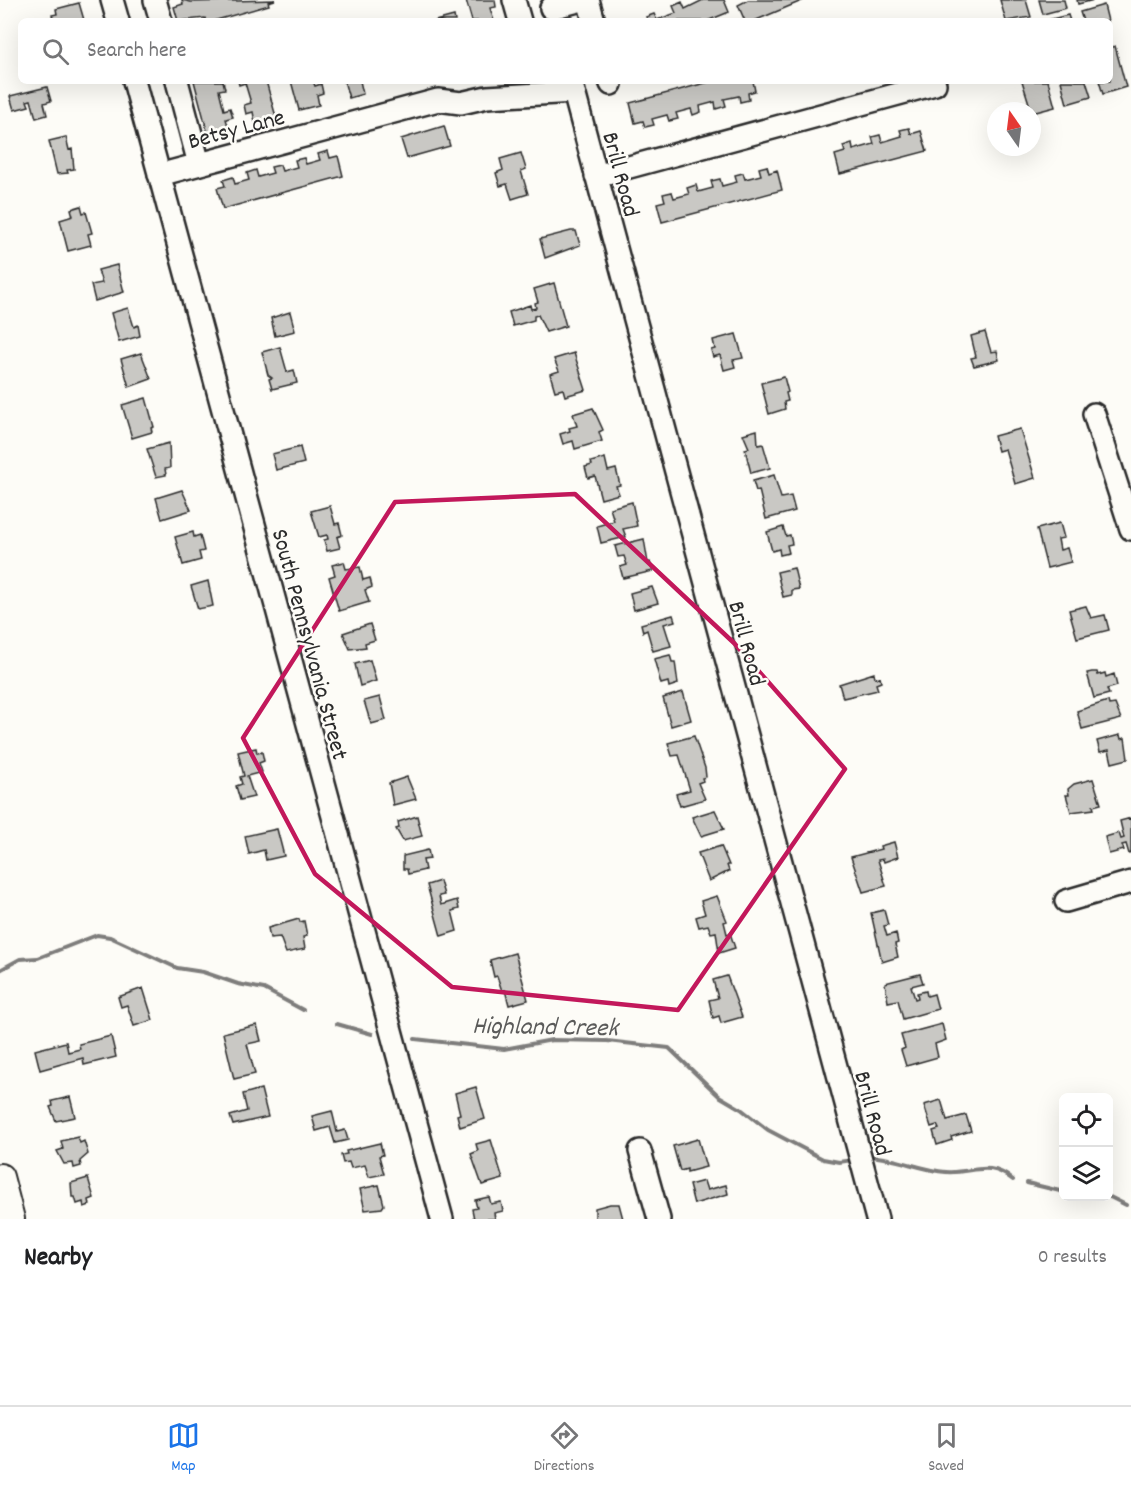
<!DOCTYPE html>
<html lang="en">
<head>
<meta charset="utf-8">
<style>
  :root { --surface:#fff; --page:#f2f2f2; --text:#202124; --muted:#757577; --line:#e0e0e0; --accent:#1a73e8 }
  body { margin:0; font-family:Dekko,sans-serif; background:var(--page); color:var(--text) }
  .controls { position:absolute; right:18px; bottom:18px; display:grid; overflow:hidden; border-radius:9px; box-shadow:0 6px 24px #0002 }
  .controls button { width:54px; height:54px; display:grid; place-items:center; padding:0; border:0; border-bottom:2px solid var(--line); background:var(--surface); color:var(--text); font:30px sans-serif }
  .compass { position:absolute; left:987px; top:102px; width:54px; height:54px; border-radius:50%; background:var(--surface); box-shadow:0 6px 24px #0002; rotate:346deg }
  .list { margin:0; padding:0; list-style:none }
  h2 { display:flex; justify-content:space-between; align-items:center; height:78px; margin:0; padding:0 24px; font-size:26px }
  h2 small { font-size:20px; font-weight:400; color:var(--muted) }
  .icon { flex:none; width:33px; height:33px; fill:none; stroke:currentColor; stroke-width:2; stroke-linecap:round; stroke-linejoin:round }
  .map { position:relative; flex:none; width:1131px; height:1219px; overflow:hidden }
  .search { position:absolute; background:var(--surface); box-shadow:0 6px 24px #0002; left:18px; right:18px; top:18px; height:66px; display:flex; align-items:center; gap:15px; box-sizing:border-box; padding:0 21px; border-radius:9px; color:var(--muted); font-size:22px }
  .sheet { height:186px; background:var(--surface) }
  nav { display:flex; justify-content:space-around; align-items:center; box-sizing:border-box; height:84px; border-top:2px solid var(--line); background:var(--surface); font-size:16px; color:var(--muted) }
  nav a { display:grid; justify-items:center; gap:3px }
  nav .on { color:var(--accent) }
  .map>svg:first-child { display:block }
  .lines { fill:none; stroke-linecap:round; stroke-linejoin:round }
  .stream { stroke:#7e7d7b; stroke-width:4 }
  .building { fill:#c9c8c4; stroke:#2b2b2b; stroke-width:1.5 }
  .minor-casing { stroke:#2b2b2b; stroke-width:26 }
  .major-casing { stroke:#2b2b2b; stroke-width:30 }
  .minor { stroke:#fdfcf7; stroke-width:21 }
  .major { stroke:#fdfcf7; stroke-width:26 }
  .marked { fill:none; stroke:#c2185b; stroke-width:4.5; stroke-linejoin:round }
  .labels { text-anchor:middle; stroke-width:5; stroke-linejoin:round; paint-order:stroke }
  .street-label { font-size:24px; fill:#2b2b2b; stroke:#fdfcf7 }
  .water-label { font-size:26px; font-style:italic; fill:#5b5b5a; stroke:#fdfcf7 }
</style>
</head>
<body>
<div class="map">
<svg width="1131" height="1219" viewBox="0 0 1131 1219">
  <rect width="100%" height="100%" fill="#fdfcf7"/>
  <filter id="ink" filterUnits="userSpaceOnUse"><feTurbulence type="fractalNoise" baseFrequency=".0167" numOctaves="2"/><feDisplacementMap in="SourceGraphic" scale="12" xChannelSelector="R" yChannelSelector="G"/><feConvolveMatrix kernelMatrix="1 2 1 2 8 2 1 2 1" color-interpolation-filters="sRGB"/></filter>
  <g filter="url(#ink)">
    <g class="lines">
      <!-- stream -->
      <path class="stream" d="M0,970L20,959L38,958L97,935L110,937L177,968L203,972L238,984L264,989L303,1010
        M337,1024L372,1034
        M415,1039L504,1049L552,1040L607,1041L669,1048L719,1096L741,1109L768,1130L823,1159L839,1162L852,1160
        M868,1156C895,1157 920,1170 946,1172C972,1174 988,1159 1013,1180
        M1027,1183L1064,1192
        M1108,1196L1126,1205"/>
    </g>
    <!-- building -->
    <path class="building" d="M182,0L191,2L275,0L268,2L269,5L213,21H206L205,18L178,21L174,7L183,4Z
      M466,0H495L496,7L490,8L494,21H472Z
      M703,0H724L729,12L707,21H648L646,17L654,14L657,20L676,13L673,6L682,2L685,9Z
      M748,0H804L754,21H745L738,5Z
      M1000,0H1026L1031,17L1006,21Z
      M1039,0H1064L1066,8L1043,14Z
      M1077,0H1094L1078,4Z
      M79,3L84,20L54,21L52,15L57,14L56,9Z
      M1104,5L1108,21H1083L1080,12Z
      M1068,15L1070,21H1044Z
      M454,16L455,21H435Z
      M1115,46L1126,87L1103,94L1099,81H1110V48Z
      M194,81H223L225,89L219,90L224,110L230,108L233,117L226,119L229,129L208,134Z
      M238,81H266L276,117L255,122L253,112L246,114L244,105L251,103L245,83L239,85Z
      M291,81H313L315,86L321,84L323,93L317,95L319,105L299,110Z
      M344,81H360L363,94L349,98Z
      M713,81H753L755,91L748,93L749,100L740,102L739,96L724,99L726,106L716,109L715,102L700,106L701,112L693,115L691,109L676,113L678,119L669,121L667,115L652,119L654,125L645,127L643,121L635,123L630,103Z
      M1022,81H1048L1055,107L1032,113Z
      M1061,81H1086L1091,97L1067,104Z
      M47,87L51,101L44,103L47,115L36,118L31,100L27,101L29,106L14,110L10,96Z
      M444,126L450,146L407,158L401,139Z
      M909,128L911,134L921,131L927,151L840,174L835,155L845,152L843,146L852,143L853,150L874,144L872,137L880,135L882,142L902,136L900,130Z
      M66,137L69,150L72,149L74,169L67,170L68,173L57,174L49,141Z
      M328,151L330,158L338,156L343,176L223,209L217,188L225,186L223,180L233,177L235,184L249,180L247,173L256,170L258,177L273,173L271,167L280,165L282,171L297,167L295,160L304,158L306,164L320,160L318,154Z
      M521,153L526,169L521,171L528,194L512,199L507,184L500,186L496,173L503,170L500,159Z
      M767,166L769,173L777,170L782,190L662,222L657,203L665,201L663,194L672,192L674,198L689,194L687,188L696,185L698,192L713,188L711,181L720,179L722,186L737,182L735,175L743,173L745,179L761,175L759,168Z
      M81,206L83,213L86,212L92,233L88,234L91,245L68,251L60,220L73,216L71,209Z
      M571,231H576L580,245L545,258L540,239Z
      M117,265L124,292L95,301L91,285L102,283L98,270Z
      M554,283L566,326L546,332L538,315L534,316V320L513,326L509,312L530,305L531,309L536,308L535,303L538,302L534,289Z
      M128,308L134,327L138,325L140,336L119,342L111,313Z
      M290,312L295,331L275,336L271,318Z
      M985,332L991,352L997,351L999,360L974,366L971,358L976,357L971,336Z
      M736,334L743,358L733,360L735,367L724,370L720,355L713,357L711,350L715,349L713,340Z
      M280,347L287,372L294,370L297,383L272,389L269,379L272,378L268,375L262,352Z
      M141,353L151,379L129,387L121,359Z
      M574,353L586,390L565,396L563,389L555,391L550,374L559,371L554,359Z
      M784,377L788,392L786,393L788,401L784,402L785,409L769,414L761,383Z
      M146,398L154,427L151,428L152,432L132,438L122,405Z
      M593,408L603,430L599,432L602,441L575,449L573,441L563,444L560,434L570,431L569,428L577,426L573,414Z
      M1020,429L1035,478L1015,484L1005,449L998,451L994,436Z
      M757,430L758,445L763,444L770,468L751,473L745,449L749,448L743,434Z
      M169,443L170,468L165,469L166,475L156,477L147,449Z
      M300,447L304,463L276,470L272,454Z
      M605,458L608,471L616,469L620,485L616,486L619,494L601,499L595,476L588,478L585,467L592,465L591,462Z
      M774,475L781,498L791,496L795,511L766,519L759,490L756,491L753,481Z
      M182,490L191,510L162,519L156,498Z
      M632,502L637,526L623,529L626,537L601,543L597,526L614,521L610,508Z
      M330,506L335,524L339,523L342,535L337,537L340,548L327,551L324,540L328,539L327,535L319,537L311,511Z
      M1060,523L1064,538L1058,539L1060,550L1067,548L1071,562L1047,568L1037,529Z
      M783,527L786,536L790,535L792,544L787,545L789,553L780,555L779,549L772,551L767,532Z
      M193,532L194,537L200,535L204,551L199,552L201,560L183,565L175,537Z
      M644,539L648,563L650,562L653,571L623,578L620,567L627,565L624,556L618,557L615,546Z
      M344,562L346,569L360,567L363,580L370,578L372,587L365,590L369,602L339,611L329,577L335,575L332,565Z
      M794,568L799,589L792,590V595L783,597L777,572Z
      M208,581L213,606L198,609L191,586Z
      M652,587L658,603L634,610L630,593Z
      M1086,606L1091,618L1105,615L1109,630L1077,638L1069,610Z
      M673,615L675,621L664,624L671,646L653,651L647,630L643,632L641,624Z
      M370,624L375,640L365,643L366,647L350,649L343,633Z
      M670,655L672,662H675L678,684L669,687L668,682L661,684L654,659Z
      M370,660L376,681L360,686L355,664Z
      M1092,672H1097L1098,675L1105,673L1106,677L1114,674L1117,686L1107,689L1109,694L1094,698L1087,673Z
      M874,673L875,678L880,677L881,682L876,684L878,690L843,698L839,684Z
      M683,692L691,720L671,726L663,698Z
      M380,697L386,720L371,724L364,701Z
      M1108,701L1109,705L1115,704L1121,719L1082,729L1077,711Z
      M1120,735L1121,739L1125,738L1128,759L1112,763L1109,750L1100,752L1097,741Z
      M694,736L705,768L706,777L702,778L703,781L698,783L705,799L680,806L676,794L690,790L679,755L672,756L668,743Z
      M256,748L257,753L262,752L264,761L259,763L262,772L247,776L254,797L240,800L236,786L242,784L240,777L244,776L238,752Z
      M407,777L416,799L393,805L389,783Z
      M1093,779L1101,804L1093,806L1094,809L1071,812L1066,795H1069L1068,789L1074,784Z
      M715,810L724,829L701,836L692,817Z
      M417,816L422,836L403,841L396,829L399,828L398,822Z
      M1131,818V853L1129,854L1126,844L1122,845L1124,850L1109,854L1105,837L1119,833L1121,839L1124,838L1120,821Z
      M277,829L284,856L266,860L264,850L249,854L245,836Z
      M894,842L898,857L884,862L883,859L878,860L886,886L863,892L851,857L881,849L880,846Z
      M721,846L729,865H727L729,871L709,881L698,853Z
      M428,850L430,859L423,860L425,870L408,874L407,869H403V856Z
      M440,881L444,895L439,896L441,905L457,900L459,909L452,911L457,931L441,936L427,885Z
      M717,896L727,921L724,922L727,934L730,933L735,948L719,953L716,932L711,933L708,925L699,927L696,917L705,914L701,901Z
      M884,910L888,925L884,926L887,936L896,933L898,943L895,944L898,957L882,962L871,913Z
      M299,919L300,922L304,921L307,936L303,937L305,949L286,953L280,937L270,938L268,928Z
      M515,953L528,1000L509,1005L505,990L502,991L497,976L494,977L490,960Z
      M920,974L923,983L911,986L915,999L918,998L917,993L926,991L927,996L934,994L938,1009L903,1019L898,1000L888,1002L885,983Z
      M727,976L742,1017L721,1023L719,1016L713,1018L709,1000L718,998L713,980Z
      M143,988L153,1020L134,1026L127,1005L121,1007L118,997Z
      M942,1024L946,1040L935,1044L938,1057L906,1066L901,1050L905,1048L901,1035Z
      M257,1025L261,1041L247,1044L255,1074L234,1079L223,1033Z
      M111,1036L116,1057L84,1065L83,1058L40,1070L35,1050L66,1042L68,1052L80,1049L79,1044Z
      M476,1087L485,1119L460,1127L457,1115L460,1114L455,1093Z
      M261,1089L268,1117L233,1125L230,1116L247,1111L243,1094Z
      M70,1097L75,1117L56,1121L50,1107L53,1106L52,1101Z
      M941,1100L947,1120L966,1115L971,1131L951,1137L952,1140L937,1145L933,1131L939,1129L937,1125L931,1127L924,1105Z
      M332,1111L337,1132L345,1130L348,1140L335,1143L330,1127L316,1131L312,1116Z
      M78,1137L80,1143L84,1141L88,1154L80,1161L81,1166L74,1168L73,1163L64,1164L57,1151L63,1149L61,1141Z
      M698,1139L706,1167L687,1172V1169L680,1171L673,1146Z
      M491,1140L503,1179L482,1185L471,1154L478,1151L476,1144Z
      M380,1143L383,1155L379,1156L384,1174L369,1177L365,1165L351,1168L349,1162L343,1163L341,1155L347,1154L346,1151Z
      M88,1178L94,1198L89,1200L90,1205L84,1207L83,1202L77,1204L75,1197H72L71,1183Z
      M704,1181L707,1190L726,1185L728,1194L694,1204L689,1185Z
      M379,1185L384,1205L382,1208L365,1210L360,1189Z
      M489,1197L491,1204L501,1202L503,1211L494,1213L495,1219H474L472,1209L477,1208L475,1200Z
      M610,1204H619L623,1219H595V1208Z"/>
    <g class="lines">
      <defs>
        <path id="minor" d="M112,0L118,21
          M155,0L161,21
          M514,0L520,21
          M588,0L594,21
          M551,8L582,0
          M134,81L442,1219
          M177,81L199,164
          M571,81L877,1219
          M610,81L611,84
          M159,175L438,100L461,103L487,97L574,92
          M596,176L935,84
          M1094,414L1131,529
          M1066,901L1131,882
          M640,1151L659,1219"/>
        <path id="major" d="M0,1177L11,1219"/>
      </defs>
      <!-- minor casing -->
      <use href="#minor" class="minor-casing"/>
      <!-- major casing -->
      <use href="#major" class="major-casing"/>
      <!-- minor -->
      <use href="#minor" class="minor"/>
      <!-- major -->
      <use href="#major" class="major"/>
    </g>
  </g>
  <!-- marked area -->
  <path class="marked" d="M575,494L734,643L845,769L678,1010L452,987L315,874L243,738L395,502Z"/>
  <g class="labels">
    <!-- street labels -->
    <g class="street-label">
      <text transform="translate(236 128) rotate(-15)" y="8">Betsy Lane</text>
      <text transform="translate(622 174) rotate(75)" y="8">Brill Road</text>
      <text transform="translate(748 643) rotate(75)" y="8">Brill Road</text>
      <text transform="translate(311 644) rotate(75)" y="8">South Pennsylvania Street</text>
      <text transform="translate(874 1113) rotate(75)" y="8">Brill Road</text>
    </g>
    <!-- water labels -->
    <g class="water-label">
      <text transform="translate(545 1025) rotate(1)" y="9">Highland Creek</text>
    </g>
  </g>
</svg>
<div class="controls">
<button><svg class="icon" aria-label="locate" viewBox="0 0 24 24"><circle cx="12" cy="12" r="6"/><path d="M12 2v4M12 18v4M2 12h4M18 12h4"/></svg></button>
<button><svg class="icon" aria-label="layers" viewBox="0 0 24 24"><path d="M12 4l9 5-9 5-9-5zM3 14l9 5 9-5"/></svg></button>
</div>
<svg class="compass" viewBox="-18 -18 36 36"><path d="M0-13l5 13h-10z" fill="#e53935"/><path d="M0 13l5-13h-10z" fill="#757577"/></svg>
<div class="search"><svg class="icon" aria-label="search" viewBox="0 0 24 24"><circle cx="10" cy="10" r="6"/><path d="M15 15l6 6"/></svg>Search here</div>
</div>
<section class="sheet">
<h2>Nearby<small>0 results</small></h2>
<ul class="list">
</ul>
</section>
<nav>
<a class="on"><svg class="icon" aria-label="map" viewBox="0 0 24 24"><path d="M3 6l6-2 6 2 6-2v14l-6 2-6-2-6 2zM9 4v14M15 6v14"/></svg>Map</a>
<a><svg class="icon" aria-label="directions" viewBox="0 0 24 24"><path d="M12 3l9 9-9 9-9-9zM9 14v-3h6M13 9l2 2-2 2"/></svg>Directions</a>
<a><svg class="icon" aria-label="saved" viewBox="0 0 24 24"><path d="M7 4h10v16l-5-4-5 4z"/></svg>Saved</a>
</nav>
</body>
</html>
